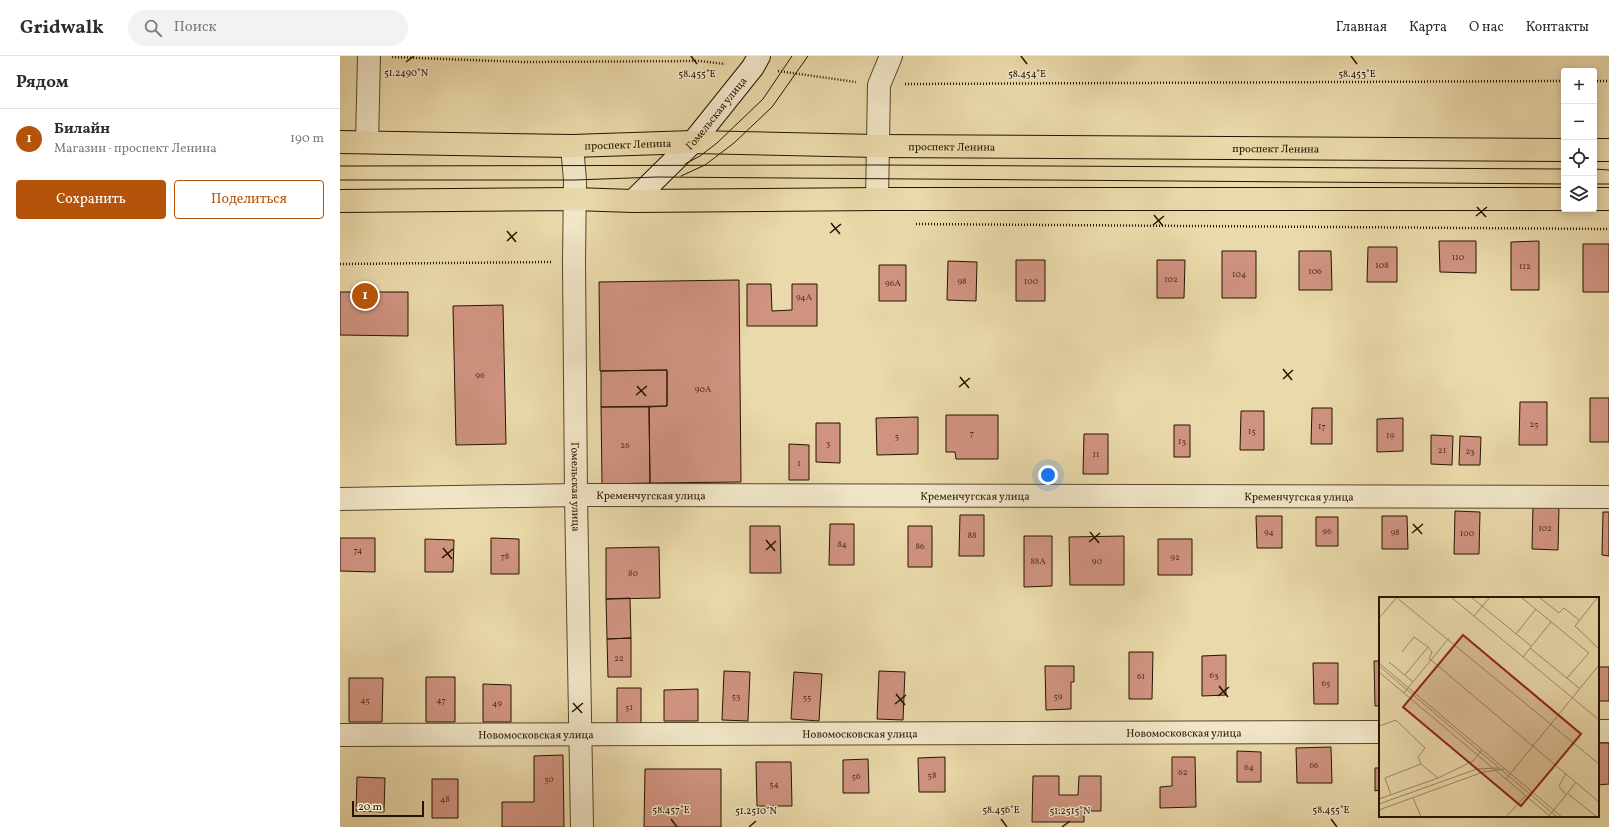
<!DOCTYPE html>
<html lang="ru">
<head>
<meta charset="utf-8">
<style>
  :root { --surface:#fff; --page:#f2f2f3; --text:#2b2b33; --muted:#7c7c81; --line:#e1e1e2; --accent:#b45309 }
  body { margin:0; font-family:Vollkorn,serif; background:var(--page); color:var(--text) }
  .controls { position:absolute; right:12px; top:12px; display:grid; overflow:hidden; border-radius:4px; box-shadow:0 2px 10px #0003 }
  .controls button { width:36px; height:36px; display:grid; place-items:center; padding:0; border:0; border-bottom:1px solid var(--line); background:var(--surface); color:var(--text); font:20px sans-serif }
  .scale { position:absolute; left:12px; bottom:10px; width:72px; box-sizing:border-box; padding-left:4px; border:2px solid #241401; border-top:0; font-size:11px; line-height:14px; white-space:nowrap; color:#241401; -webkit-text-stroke:3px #f1e6c8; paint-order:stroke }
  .you { position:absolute; left:708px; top:419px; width:14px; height:14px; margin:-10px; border:3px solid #fff; border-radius:50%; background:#1a73e8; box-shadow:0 0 0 6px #1a73e833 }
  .badge { display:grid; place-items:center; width:26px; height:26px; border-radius:50%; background:var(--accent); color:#fff; font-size:13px; font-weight:700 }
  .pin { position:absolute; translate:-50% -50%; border:2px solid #fff; box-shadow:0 1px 4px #0006 }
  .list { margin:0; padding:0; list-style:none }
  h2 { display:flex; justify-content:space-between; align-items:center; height:52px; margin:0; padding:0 16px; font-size:17px }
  h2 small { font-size:13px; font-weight:400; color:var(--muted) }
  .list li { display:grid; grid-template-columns:26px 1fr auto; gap:12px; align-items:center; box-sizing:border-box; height:60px; padding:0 16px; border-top:1px solid var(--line) }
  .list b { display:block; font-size:15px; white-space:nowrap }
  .list p { margin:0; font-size:13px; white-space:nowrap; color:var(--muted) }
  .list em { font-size:13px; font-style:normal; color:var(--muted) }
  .actions { display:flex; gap:8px; padding:12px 16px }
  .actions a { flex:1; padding:9px 0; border:1px solid var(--accent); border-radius:4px; text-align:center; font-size:14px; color:var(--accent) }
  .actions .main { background:var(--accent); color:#fff }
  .icon { flex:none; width:22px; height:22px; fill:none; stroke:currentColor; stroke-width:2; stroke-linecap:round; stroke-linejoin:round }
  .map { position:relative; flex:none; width:1269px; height:771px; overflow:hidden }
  header { display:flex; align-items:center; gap:24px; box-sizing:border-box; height:56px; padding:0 20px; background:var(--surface); border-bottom:1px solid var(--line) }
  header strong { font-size:19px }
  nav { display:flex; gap:22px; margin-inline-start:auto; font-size:14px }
  .search { width:280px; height:36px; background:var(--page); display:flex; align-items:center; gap:10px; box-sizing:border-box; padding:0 14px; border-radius:22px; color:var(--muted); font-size:15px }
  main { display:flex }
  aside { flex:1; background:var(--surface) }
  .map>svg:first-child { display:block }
  .building { fill:#d09380; stroke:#241401 }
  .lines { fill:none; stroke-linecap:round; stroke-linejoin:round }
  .street-casing { stroke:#56452b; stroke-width:24 }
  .secondary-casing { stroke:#241401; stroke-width:24 }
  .primary-casing { stroke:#241401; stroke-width:24 }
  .path { stroke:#241401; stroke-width:2.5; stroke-dasharray:1 2; stroke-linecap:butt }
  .street { stroke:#f1e6c8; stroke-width:22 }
  .secondary { stroke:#f1e6c8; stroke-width:22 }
  .primary { stroke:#ead9aa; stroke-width:22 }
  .tram { stroke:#241401; stroke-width:1 }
  .ticks { fill:none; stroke:#241401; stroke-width:1.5 }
  .labels { text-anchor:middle; stroke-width:3; stroke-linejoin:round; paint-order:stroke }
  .number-label { font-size:9px; fill:#4f3421 }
  .street-label { font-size:11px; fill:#241401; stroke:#f1e6c8 }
  .inset-road { fill:none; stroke:#9b8a66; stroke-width:1 }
  .view { fill:#8f2418; fill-opacity:0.15; stroke:#8f2418; stroke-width:2 }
  .inset-edge { fill:none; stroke:#241401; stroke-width:2 }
  .ticks-label { font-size:10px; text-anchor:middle; fill:#241401; stroke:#f1e6c8; stroke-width:3; stroke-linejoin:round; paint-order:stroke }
</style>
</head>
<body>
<header>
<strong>Gridwalk</strong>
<div class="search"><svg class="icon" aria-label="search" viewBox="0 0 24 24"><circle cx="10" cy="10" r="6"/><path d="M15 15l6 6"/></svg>Поиск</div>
<nav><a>Главная</a><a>Карта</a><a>О нас</a><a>Контакты</a></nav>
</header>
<main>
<aside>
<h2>Рядом<small></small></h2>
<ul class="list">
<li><span class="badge">1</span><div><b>Билайн</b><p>Магазин · проспект Ленина</p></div><em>190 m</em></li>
</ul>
<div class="actions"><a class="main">Сохранить</a><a>Поделиться</a></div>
</aside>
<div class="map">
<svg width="1269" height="771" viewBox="0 0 1269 771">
  <rect width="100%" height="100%" fill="#ead9aa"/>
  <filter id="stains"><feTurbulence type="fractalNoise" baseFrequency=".005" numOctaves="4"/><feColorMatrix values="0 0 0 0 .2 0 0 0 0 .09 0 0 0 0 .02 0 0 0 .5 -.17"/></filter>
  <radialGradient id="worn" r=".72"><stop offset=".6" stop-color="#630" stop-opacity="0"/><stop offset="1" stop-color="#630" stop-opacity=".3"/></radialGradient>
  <!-- building -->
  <path class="building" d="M1099,185H1136V217L1100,216Z
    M1199,185V234H1171V186Z
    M1243,188H1269V236H1243Z
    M1028,191H1057V226H1027Z
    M882,195H916V242H882Z
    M959,195H991L992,234H959Z
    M676,204H705V245H676Z
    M817,204H845L844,242H817Z
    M608,205L637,206L636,245L607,244Z
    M539,209H566V245H539Z
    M399,224L401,426L310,427L309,351L327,350V314L260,315L259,226Z
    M407,228H431L432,255L452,254V228H477V270H407Z
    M0,236H68V280L0,279Z
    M163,249L166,388L116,389L113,250Z
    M327,314V350L261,351V315Z
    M1250,342H1269V386H1250Z
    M1180,346H1207V389H1179Z
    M261,351H309L310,427L262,428Z
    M972,352H992V388H971Z
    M901,355H924V394H900Z
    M606,359H658V403H616L615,396H606Z
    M578,361V398L537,399L536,362Z
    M1063,362V395L1037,396V363Z
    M476,367H500V407L476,406Z
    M834,369H850V401H834Z
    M744,378H768V418H743Z
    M1091,379L1113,380L1112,409L1091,408Z
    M1120,380L1141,381L1140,409H1119Z
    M449,388L469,389V424H449Z
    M1193,450L1219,451L1218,494L1192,493Z
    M1115,455L1140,456L1139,498H1114Z
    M1263,456H1269V500L1262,499Z
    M620,459H644V500H619Z
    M916,460H942V492H917Z
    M1042,460H1067L1068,493H1042Z
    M976,461H998V490H976Z
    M490,468H514V509H489Z
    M410,470H440L441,517H410Z
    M568,470H592V511H568Z
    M684,480H712V530L684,531Z
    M784,480V529H730L729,481Z
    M0,482H35V516L0,515Z
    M151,482L179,483V518H151Z
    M85,483L114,484L113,516H85Z
    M818,483H852V519H818Z
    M319,491L320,542L266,543V492Z
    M290,542L291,582L267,583L266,543Z
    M291,582V621H268L267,583Z
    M789,596H813L812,643H789Z
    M886,599V639L862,640V600Z
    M1034,605H1040V650H1035Z
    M973,607H998V648H974Z
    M705,610H734V626H731V653L706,654Z
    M1258,611H1269V645H1258Z
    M384,615L410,616L408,665L382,664Z
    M539,615L565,616L563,664L537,663Z
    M454,616L482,618L479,665L451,663Z
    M86,621H115V666H86Z
    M9,622H43L42,666H9Z
    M143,628L171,629V666H143Z
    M277,632H301V671H277Z
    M358,633V665H324V634Z
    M1258,687H1269V728L1258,729Z
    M991,691L992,727H957L956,692Z
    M897,695L921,696V726H897Z
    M223,699L224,771H162V746H194V700Z
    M605,701V736H579L578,702Z
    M832,701H855L856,751L820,752V731L832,730Z
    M528,703L529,737H503V704Z
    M416,706H451L452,750H417Z
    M1035,712H1040V734L1035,735Z
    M305,713H381V771H304Z
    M693,720H719V739H738L739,720H761V755H744V766H692Z
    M17,721L45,722L44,756L16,755Z
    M92,723H118V762H92Z"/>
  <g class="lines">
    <defs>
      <g id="street">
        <path d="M27,86L29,0"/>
        <path id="s1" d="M232,90L235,124L234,206L236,439L242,771"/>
        <path d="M537,143L539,29L551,0"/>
        <path id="s2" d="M0,443L236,439L1269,441"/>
        <path d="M1258,675H1269"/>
        <path id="s3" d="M0,679L1040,676"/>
      </g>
      <g id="secondary">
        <path id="s4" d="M293,145L353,86L413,11L419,0"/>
      </g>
      <g id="primary">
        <path id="s5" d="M0,86L232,90L353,86L537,90L1224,94"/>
        <path d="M1254,94H1269"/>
        <path d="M1254,143H1269"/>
        <path d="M0,145L234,143L293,145L537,143H1224"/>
      </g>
    </defs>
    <!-- street casing -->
    <use href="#street" class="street-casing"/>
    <!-- secondary casing -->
    <use href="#secondary" class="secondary-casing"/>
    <!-- primary casing -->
    <use href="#primary" class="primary-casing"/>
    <!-- path -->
    <path class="path" d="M52,1L184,6L360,5L385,8
      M438,15L516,26
      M1254,25H1269
      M565,28L1224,25
      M576,168L1269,173
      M0,208L211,206"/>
    <!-- street -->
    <use href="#street" class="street"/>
    <!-- secondary -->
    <use href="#secondary" class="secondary"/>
    <!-- primary -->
    <use href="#primary" class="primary"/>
    <!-- tram -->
    <path class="tram" d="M345,108L360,100L377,87L423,43L452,0
      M0,110L537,109L1224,113
      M1254,113L1269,114
      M341,120L365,109L394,87L432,51L468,0
      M0,124H235L317,121L1224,128
      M1254,128H1269"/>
  </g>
  <!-- ticks -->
  <path class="ticks" d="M351,0L357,8M681,0L687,8M1011,0L1017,8M66,6L74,0M1137,151L1146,161M814,159L823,170M1136,160L1147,151M491,167L500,178M813,169L824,160M167,175L176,186M490,177L501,168M167,185L177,176M943,313L952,324M620,321L629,332M943,323L953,314M297,330L306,340M619,331L630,322M296,339L307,330M1073,468L1082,478M750,476L759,487M1072,477L1083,468M426,484L435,495M749,486L760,477M103,492L112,503M426,494L436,485M102,502L113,493M879,630L888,641M556,638L565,649M878,640L889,631M233,647L242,657M555,648L566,639M232,656L243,647M331,763L337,771M661,763L667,771M991,763L997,771M409,771L416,765M722,771L730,765"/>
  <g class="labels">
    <!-- number labels -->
    <g class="number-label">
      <text x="1118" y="204">110</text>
      <text x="1042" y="212">108</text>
      <text x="1185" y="213">112</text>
      <text x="975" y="218">106</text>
      <text x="899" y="221">104</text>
      <text x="831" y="226">102</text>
      <text x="622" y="228">98</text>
      <text x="691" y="228">100</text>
      <text x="553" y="230">96А</text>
      <text x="464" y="244">94А</text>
      <text x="140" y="322">96</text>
      <text x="363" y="336">90А</text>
      <text x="1194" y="371">25</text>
      <text x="982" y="373">17</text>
      <text x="912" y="378">15</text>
      <text x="632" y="380">7</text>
      <text x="1050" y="382">19</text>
      <text x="557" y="383">5</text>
      <text x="842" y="388">13</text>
      <text x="488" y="390">3</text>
      <text x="285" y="392">26</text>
      <text x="1102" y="397">21</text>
      <text x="1130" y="398">23</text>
      <text x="756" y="401">11</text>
      <text x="459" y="410">1</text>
      <text x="1205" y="475">102</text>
      <text x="987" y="478">96</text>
      <text x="929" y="479">94</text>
      <text x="1055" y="479">98</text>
      <text x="1127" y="480">100</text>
      <text x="632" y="482">88</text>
      <text x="502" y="491">84</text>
      <text x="580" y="493">86</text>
      <text x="18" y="497">74</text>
      <text x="165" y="503">78</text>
      <text x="835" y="504">92</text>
      <text x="698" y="508">88А</text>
      <text x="757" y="508">90</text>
      <text x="293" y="520">80</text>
      <text x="279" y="605">22</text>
      <text x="874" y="622">63</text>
      <text x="801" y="623">61</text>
      <text x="986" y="630">65</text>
      <text x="396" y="643">53</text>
      <text x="718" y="643">59</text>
      <text x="467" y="644">55</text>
      <text x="25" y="647">45</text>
      <text x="101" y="647">47</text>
      <text x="157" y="650">49</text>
      <text x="289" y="654">51</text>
      <text x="974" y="712">66</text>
      <text x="909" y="714">64</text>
      <text x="843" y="719">62</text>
      <text x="592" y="722">58</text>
      <text x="516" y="723">56</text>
      <text x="209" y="726">50</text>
      <text x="434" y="731">54</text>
      <text x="105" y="746">48</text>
    </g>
    <!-- street labels -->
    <g class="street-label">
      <text dy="4" stroke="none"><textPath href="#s4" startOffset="121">Гомельская улица</textPath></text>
      <text dy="4" stroke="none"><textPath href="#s5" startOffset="288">проспект Ленина</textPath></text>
      <text dy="4" stroke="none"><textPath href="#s5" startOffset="612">проспект Ленина</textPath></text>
      <text dy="4" stroke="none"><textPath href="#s5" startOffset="936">проспект Ленина</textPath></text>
      <text dy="4" stroke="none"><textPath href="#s1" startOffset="341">Гомельская улица</textPath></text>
      <text dy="4" stroke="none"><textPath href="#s2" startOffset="311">Кременчугская улица</textPath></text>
      <text dy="4" stroke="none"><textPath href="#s2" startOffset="635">Кременчугская улица</textPath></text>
      <text dy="4" stroke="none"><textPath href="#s2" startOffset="959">Кременчугская улица</textPath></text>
      <text dy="4" stroke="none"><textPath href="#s3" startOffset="844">Новомосковская улица</textPath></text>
      <text dy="4" stroke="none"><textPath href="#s3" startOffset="520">Новомосковская улица</textPath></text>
      <text dy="4" stroke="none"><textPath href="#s3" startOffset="196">Новомосковская улица</textPath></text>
    </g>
  </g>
  <!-- overview -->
  <g transform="translate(1039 541)">
    <rect width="220" height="220" fill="#ead9aa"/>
    <path class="inset-road" d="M17,0L220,167M72,0L220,123M92,0L152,49M142,0L210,56L188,81M160,0L180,16L185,11L200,23M219,0L196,29L220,52M95,19L111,0M0,21L18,0M137,37L157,12M151,51L200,91M23,55L35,40L49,50L53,55L50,62L52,63L220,205M144,60L172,25M10,65L34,85M0,66L183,220M0,69L178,220M0,75L172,220M26,78L49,50M25,96L70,41M0,129L17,123L46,151L39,160L42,167L6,181L12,198M42,167L59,181M127,182L220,68M188,196L218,220M187,198L197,185M34,201L42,220M0,202L59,181L94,164L103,153M0,207L98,172L120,171M0,213L104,175L126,172M170,219L187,198L180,189L187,176M127,220L146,199"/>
    <path class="view" d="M84,38L202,137L142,209L24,110Z"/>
    <rect width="220" height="220" class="inset-edge"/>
  </g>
  <g class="ticks-label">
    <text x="66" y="20">51.2490°N</text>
    <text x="1017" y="21">58.453°E</text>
    <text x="357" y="21">58.455°E</text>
    <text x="687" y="21">58.454°E</text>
    <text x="331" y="757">58.457°E</text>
    <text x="661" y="757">58.456°E</text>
    <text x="991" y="757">58.455°E</text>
    <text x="416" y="758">51.2510°N</text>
    <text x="730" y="758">51.2515°N</text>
  </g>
  <rect width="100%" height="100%" filter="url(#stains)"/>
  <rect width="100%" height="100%" fill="url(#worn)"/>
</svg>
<div class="controls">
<button>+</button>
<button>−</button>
<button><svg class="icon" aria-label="locate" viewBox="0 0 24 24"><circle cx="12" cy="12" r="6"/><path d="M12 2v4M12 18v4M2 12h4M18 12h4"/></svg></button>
<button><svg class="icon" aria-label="layers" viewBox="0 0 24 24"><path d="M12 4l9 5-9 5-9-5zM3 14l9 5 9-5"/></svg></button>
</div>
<div class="scale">20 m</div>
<div class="you"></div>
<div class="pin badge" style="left:25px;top:240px">1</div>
</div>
</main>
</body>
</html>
